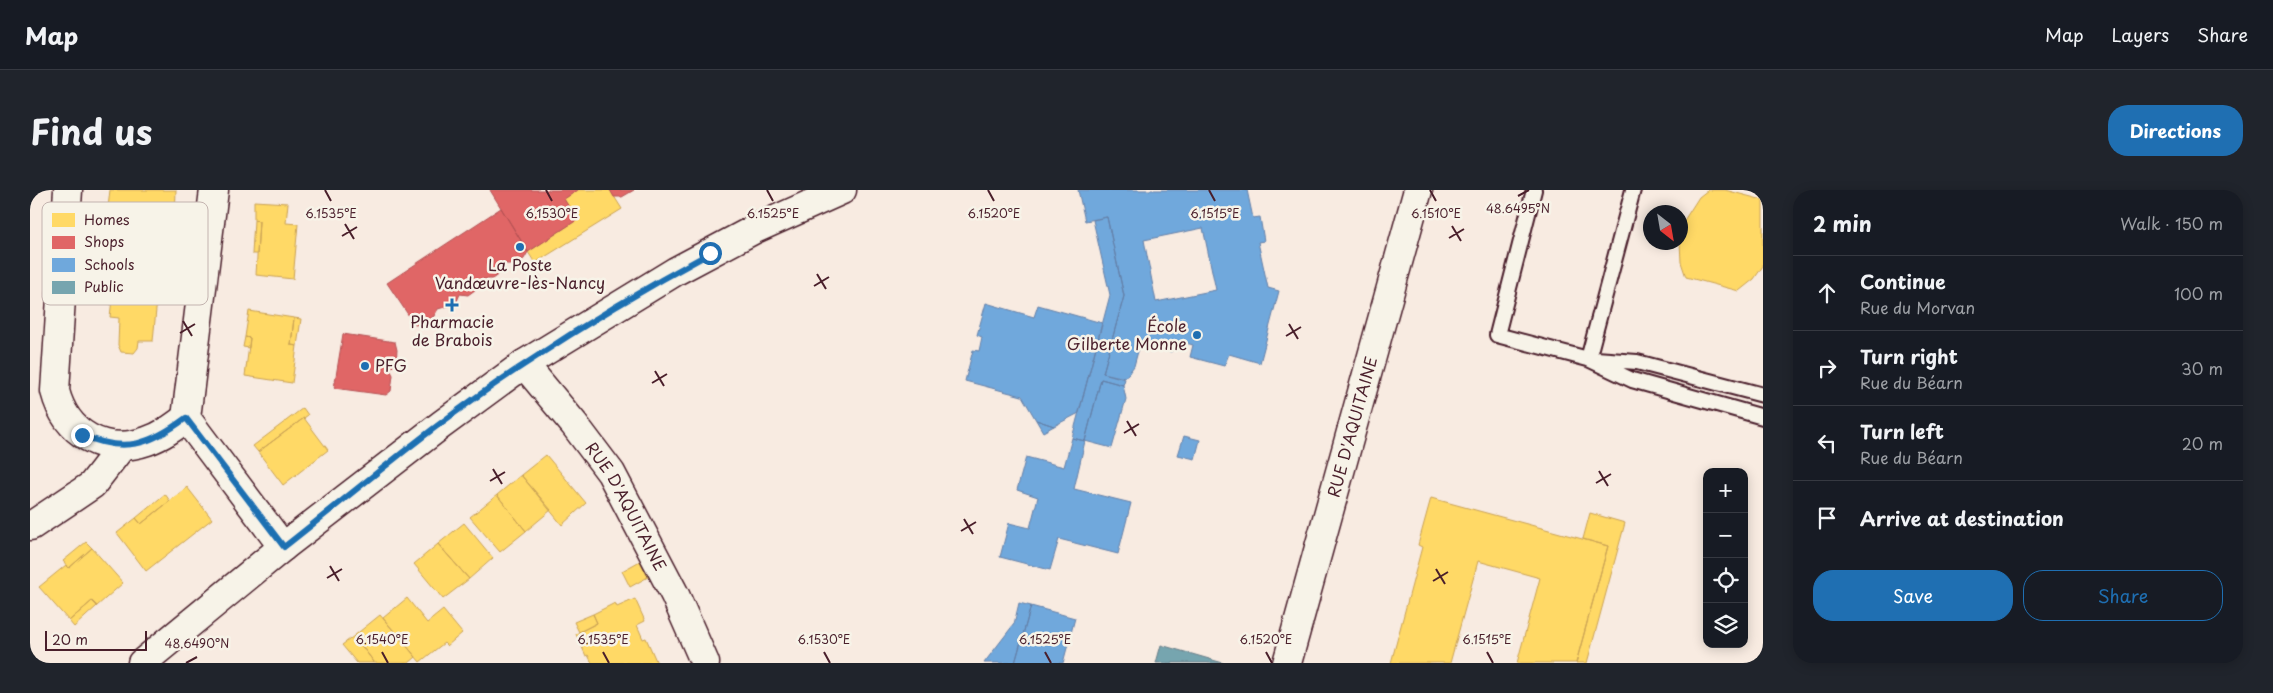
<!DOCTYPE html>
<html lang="en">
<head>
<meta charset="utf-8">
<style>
  :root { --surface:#171b24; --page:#20242c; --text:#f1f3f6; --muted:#9ea1a6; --line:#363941; --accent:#1f6fb2 }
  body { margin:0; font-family:"Playpen Sans",sans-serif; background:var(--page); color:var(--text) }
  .controls { position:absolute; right:15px; bottom:15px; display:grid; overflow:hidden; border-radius:10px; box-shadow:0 2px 12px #0003 }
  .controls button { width:45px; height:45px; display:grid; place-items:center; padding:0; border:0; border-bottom:1px solid var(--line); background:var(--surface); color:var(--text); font:25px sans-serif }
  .compass { position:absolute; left:1613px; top:15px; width:45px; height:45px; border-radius:50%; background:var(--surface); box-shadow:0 2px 12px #0003; rotate:149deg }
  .scale { position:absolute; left:15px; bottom:12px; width:102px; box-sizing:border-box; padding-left:5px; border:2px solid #4a1f2b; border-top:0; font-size:14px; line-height:18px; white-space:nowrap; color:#4a1f2b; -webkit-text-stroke:4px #f7f3e8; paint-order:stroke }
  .stop { position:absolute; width:15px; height:15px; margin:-11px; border:4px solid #1f6fb2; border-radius:50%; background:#fff }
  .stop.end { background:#1f6fb2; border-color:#fff; box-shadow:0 1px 5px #0008 }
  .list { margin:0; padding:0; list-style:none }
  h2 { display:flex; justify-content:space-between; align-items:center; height:65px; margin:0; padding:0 20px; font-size:21px }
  h2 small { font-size:16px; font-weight:400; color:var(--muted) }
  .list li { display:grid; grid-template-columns:32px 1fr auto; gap:15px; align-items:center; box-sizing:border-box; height:75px; padding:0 20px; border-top:1px solid var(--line) }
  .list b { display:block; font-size:19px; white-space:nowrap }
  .list p { margin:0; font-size:16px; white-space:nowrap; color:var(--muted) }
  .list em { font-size:16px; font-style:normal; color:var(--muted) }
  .actions { display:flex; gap:10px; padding:15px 20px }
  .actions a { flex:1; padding:11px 0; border:1px solid var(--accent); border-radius:20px; text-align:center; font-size:18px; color:var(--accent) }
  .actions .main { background:var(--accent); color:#fff }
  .icon { flex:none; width:28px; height:28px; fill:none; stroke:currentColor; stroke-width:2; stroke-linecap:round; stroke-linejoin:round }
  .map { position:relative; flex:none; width:1733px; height:473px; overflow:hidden; border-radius:20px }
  header { display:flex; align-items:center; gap:30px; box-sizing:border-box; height:70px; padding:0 25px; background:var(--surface); border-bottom:1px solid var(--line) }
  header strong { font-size:24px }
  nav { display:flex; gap:28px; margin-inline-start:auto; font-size:18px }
  .intro { display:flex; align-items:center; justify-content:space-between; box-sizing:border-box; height:120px; padding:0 30px }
  h1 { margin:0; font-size:35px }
  .button { padding:12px 22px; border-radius:20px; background:var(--accent); color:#fff; font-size:18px; font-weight:700 }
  main { display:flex; gap:30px; padding:0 30px }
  aside { flex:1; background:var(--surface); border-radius:20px; box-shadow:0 2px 12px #0003 }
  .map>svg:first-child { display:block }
  .homes { fill:#ffd966; stroke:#c9a154 }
  .shops { fill:#e06666; stroke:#b35154 }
  .schools { fill:#6fa8dc; stroke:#647fa7; fill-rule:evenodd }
  .public { fill:#76a5af; stroke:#697d87 }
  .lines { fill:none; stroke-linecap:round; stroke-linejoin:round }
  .service-casing { stroke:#4a1f2b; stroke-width:18 }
  .minor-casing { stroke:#4a1f2b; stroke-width:31 }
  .tertiary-casing { stroke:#4a1f2b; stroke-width:31 }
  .service { stroke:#f7f3e8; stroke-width:14 }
  .minor { stroke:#f7f3e8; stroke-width:28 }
  .tertiary { stroke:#f7f3e8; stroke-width:28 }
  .route { stroke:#1f6fb2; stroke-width:6 }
  .ticks { fill:none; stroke:#4a1f2b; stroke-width:2 }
  .poi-dot { fill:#1f6fb2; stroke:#f7f3e8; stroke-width:2 }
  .labels { text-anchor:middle; stroke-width:5; stroke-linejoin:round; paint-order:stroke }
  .poi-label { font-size:16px; fill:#4a1f2b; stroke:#f7f3e8 }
  .street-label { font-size:16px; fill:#4a1f2b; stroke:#f7f3e8 }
  .key { fill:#f7f3e8; stroke:#c3b3af; stroke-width:1 }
  .key-label { font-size:14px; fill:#4a1f2b }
  .ticks-label { font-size:12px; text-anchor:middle; fill:#4a1f2b; stroke:#f7f3e8; stroke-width:5; stroke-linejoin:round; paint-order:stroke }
</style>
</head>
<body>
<header>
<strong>Map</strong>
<nav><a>Map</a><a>Layers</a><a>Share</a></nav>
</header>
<div class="intro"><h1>Find us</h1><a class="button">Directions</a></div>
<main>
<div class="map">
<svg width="1733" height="473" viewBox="0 0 1733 473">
  <rect width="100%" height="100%" fill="#f8ebe1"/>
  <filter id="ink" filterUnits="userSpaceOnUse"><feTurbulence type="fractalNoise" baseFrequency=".02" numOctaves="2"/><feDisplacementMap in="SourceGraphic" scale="10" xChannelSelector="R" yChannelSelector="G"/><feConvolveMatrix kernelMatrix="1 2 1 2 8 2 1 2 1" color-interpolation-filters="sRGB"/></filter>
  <g filter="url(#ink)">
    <!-- homes -->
    <path class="homes" d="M80,0H146L145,31L77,26Z
      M548,0H580L592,19L505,73L498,62L547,30L534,9Z
      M1678,0H1695L1733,10V76L1724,89L1709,101L1656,87L1651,72L1650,52L1653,32L1669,7Z
      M224,11L258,13L256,33L268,34L263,89L226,85L229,31L224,30Z
      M224,30L229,31L227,64H222Z
      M76,58L109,60L108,79L123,81L122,98L128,99L123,151H109L108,158L104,163L91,162L88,155L89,128L80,127L82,109H74V104H65L66,83L74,84Z
      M219,121L264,128L261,155L267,156L262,193L215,186L220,148L215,147Z
      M264,128L271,129L267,156L261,155Z
      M215,147L220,148L219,158L213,157Z
      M273,218L278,225L228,262L223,256Z
      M274,228L298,260L253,295L228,262Z
      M516,265L556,313L532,335L491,285Z
      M491,285L521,320L496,341L467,305Z
      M157,297L182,329L116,381L87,343L106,328L111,334Z
      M135,304L140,311L111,334L106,328Z
      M467,305L496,341L470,362L440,327Z
      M1401,308L1578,356L1546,473H1487L1510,388L1448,371L1420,473H1361L1392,357L1388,355Z
      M1560,323L1595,333L1557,473H1546L1578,356L1553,349Z
      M434,333L463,368L439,389L408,354Z
      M56,352L62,358L39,378L33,371Z
      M408,354L439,389L413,409L384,374Z
      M62,358L93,393L67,416L62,411L39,431L9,397L36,375L39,378Z
      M610,371L618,387L600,397L592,381Z
      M377,408L397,433L413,420L432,443L417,456L414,453L390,472L353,428Z
      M605,409L615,431L607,435L613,449L616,448L627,473H562L558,465L556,466L546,444L567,433L563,424L585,413L587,417Z
      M62,411L67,416L44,437L39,431Z
      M563,424L567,433L549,442L544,432Z
      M350,425L386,467L379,473H342L344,472L324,446Z
      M324,446L344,472L342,473H327L312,455Z"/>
    <!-- shops -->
    <path class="shops" d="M460,0H548L534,9L547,30L498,62Z
      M580,0H604L592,7H584Z
      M471,18L498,62L494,69L485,74H475L472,82L462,89H453L449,97L438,105L430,104L427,111L422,115L408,119L404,126L393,134L385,135L357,93Z
      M313,144L365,152L367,160L366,173L360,179L363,185L361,201L356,205L304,198Z"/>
    <!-- schools -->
    <path class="schools" d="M1048,0H1217L1223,28L1230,27L1234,51L1228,52L1238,98L1249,101L1230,173L1199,164L1194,176L1160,167L1163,155L1145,150L1141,162L1110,154L1104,176L1095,188L1073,183L1094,106L1077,27L1055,31ZM1173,38L1186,100L1126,112L1114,50Z
      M1077,27L1094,106L1073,183L1095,189L1093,195L1071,189L1055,251L1042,248L1080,105L1063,30Z
      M956,113L1004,127L1008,115L1072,133L1049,223L1024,236L1006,230L992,206L935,191L943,160L949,161L952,147L947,145Z
      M1071,189L1093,195L1096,209L1082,258L1055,251Z
      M1006,230L1024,236L1013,242Z
      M1154,246L1170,250L1165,269L1148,265Z
      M1042,248L1055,251L1044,299L1101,313L1088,364L1029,349L1020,380L970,367L979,333L1000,338L1008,307L987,300L996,267L1034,277Z
      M989,413L1001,416L985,473H954L984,434Z
      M1001,416L1045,428L1033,473H985Z"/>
    <!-- public -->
    <path class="public" d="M1131,455L1193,473H1126Z"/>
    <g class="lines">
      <defs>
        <path id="service" d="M1504,0L1467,145L1558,169L1602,190L1733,227
          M1558,169L1603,0
          M1566,169L1607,172L1733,205"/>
        <g id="minor">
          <path d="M38,0L25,201C36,244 74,266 117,251C132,246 144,237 156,228"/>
          <path d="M184,0L156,228L253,357"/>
          <path id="s1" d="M494,174L544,234L581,283L645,405L675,473"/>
          <path d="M1,336L62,295L92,256"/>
          <path id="s2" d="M1257,473L1388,0"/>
        </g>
        <path id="tertiary" d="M112,473L253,357L411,235L494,174L646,81L725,39L812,0"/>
      </defs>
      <!-- service casing -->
      <use href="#service" class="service-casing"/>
      <!-- minor casing -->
      <use href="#minor" class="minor-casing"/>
      <!-- tertiary casing -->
      <use href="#tertiary" class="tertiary-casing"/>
      <!-- service -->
      <use href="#service" class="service"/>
      <!-- minor -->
      <use href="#minor" class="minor"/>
      <!-- tertiary -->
      <use href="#tertiary" class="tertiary"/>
    </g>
  </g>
  <g class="lines" filter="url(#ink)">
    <!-- route -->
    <path class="route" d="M52,245C95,264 121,254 156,228L254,357C333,295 411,228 495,174C555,134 617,97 680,63"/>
  </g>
  <!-- ticks -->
  <path class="ticks" d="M295,0L301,11M516,0L522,11M737,0L743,11M958,0L964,11M1179,0L1185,11M1400,0L1406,11M1488,6L1499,0M315,34L324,49M1422,36L1431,51M312,46L327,37M1419,48L1434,39M787,84L796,99M784,96L799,87M153,131L162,146M1259,134L1268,149M150,143L165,134M1256,146L1271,137M625,181L634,196M622,193L637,184M1097,231L1106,246M1094,243L1109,234M463,279L472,294M1569,281L1578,296M460,291L475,282M1566,293L1581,284M934,329L943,344M931,341L946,332M300,376L309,391M1406,379L1415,394M297,388L312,379M1403,391L1418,382M352,462L358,473M573,462L579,473M794,462L800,473M1015,462L1021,473M1236,462L1242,473M1457,462L1463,473M156,473L167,467"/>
  <!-- markers -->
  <g class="poi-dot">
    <circle cx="490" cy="57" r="5"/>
    <path d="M419.5 107.5h5v5h5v5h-5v5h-5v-5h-5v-5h5z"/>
    <circle cx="1167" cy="145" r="5"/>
    <circle cx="335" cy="176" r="5"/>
  </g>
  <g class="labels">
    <!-- poi labels -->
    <g class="poi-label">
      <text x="490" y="81">La Poste<tspan x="490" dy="18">Vandœuvre-lès-Nancy</tspan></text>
      <text x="422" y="138">Pharmacie<tspan x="422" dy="18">de Brabois</tspan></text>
      <text x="1157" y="142" text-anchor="end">École<tspan x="1157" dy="18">Gilberte Monne</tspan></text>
      <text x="345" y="182" text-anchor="start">PFG</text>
    </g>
    <!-- street labels -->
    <g class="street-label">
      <text dy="6" stroke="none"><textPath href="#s2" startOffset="245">RUE D'AQUITAINE</textPath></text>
      <text dy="6" stroke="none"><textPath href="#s1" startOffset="176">RUE D'AQUITAINE</textPath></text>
    </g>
  </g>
  <!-- legend -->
  <rect x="12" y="12" width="166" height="103" rx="8" class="key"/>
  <rect x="22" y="23" width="23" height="14" fill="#ffd966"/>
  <rect x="22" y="46" width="23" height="13" fill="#e06666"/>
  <rect x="22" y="68" width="23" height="14" fill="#6fa8dc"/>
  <rect x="22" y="91" width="23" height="13" fill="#76a5af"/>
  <g class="key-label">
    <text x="54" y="35">Homes</text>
    <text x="54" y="57">Shops</text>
    <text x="54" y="80">Schools</text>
    <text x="54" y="102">Public</text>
  </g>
  <g class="ticks-label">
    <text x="1488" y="23">48.6495°N</text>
    <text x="301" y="28">6.1535°E</text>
    <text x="522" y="28">6.1530°E</text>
    <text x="743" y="28">6.1525°E</text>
    <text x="964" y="28">6.1520°E</text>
    <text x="1185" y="28">6.1515°E</text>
    <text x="1406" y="28">6.1510°E</text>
    <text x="352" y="454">6.1540°E</text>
    <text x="573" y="454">6.1535°E</text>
    <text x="794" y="454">6.1530°E</text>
    <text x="1015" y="454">6.1525°E</text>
    <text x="1236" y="454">6.1520°E</text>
    <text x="1457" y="454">6.1515°E</text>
    <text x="167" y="458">48.6490°N</text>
  </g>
</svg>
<div class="controls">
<button>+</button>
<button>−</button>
<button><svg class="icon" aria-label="locate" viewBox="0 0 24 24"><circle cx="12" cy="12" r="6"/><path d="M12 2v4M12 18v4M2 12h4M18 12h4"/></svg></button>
<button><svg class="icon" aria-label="layers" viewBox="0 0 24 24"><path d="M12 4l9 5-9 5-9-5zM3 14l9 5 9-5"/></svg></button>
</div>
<svg class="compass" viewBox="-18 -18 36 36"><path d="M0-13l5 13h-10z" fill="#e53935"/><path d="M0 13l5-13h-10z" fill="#9ea1a6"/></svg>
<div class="scale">20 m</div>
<div class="stop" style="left:680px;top:63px"></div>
<div class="stop end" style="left:52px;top:245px"></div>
</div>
<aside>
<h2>2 min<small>Walk · 150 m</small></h2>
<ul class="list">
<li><svg class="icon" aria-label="ahead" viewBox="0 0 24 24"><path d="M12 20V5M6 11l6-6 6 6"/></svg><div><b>Continue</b><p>Rue du Morvan</p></div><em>100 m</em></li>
<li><svg class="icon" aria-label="right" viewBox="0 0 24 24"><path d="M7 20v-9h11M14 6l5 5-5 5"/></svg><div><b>Turn right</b><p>Rue du Béarn</p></div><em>30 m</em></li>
<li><svg class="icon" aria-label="left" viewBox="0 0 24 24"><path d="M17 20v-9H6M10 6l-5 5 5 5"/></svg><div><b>Turn left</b><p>Rue du Béarn</p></div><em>20 m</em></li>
<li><svg class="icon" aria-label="arrive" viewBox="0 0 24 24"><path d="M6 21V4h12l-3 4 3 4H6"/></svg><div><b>Arrive at destination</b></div></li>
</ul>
<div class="actions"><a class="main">Save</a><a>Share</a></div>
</aside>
</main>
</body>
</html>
